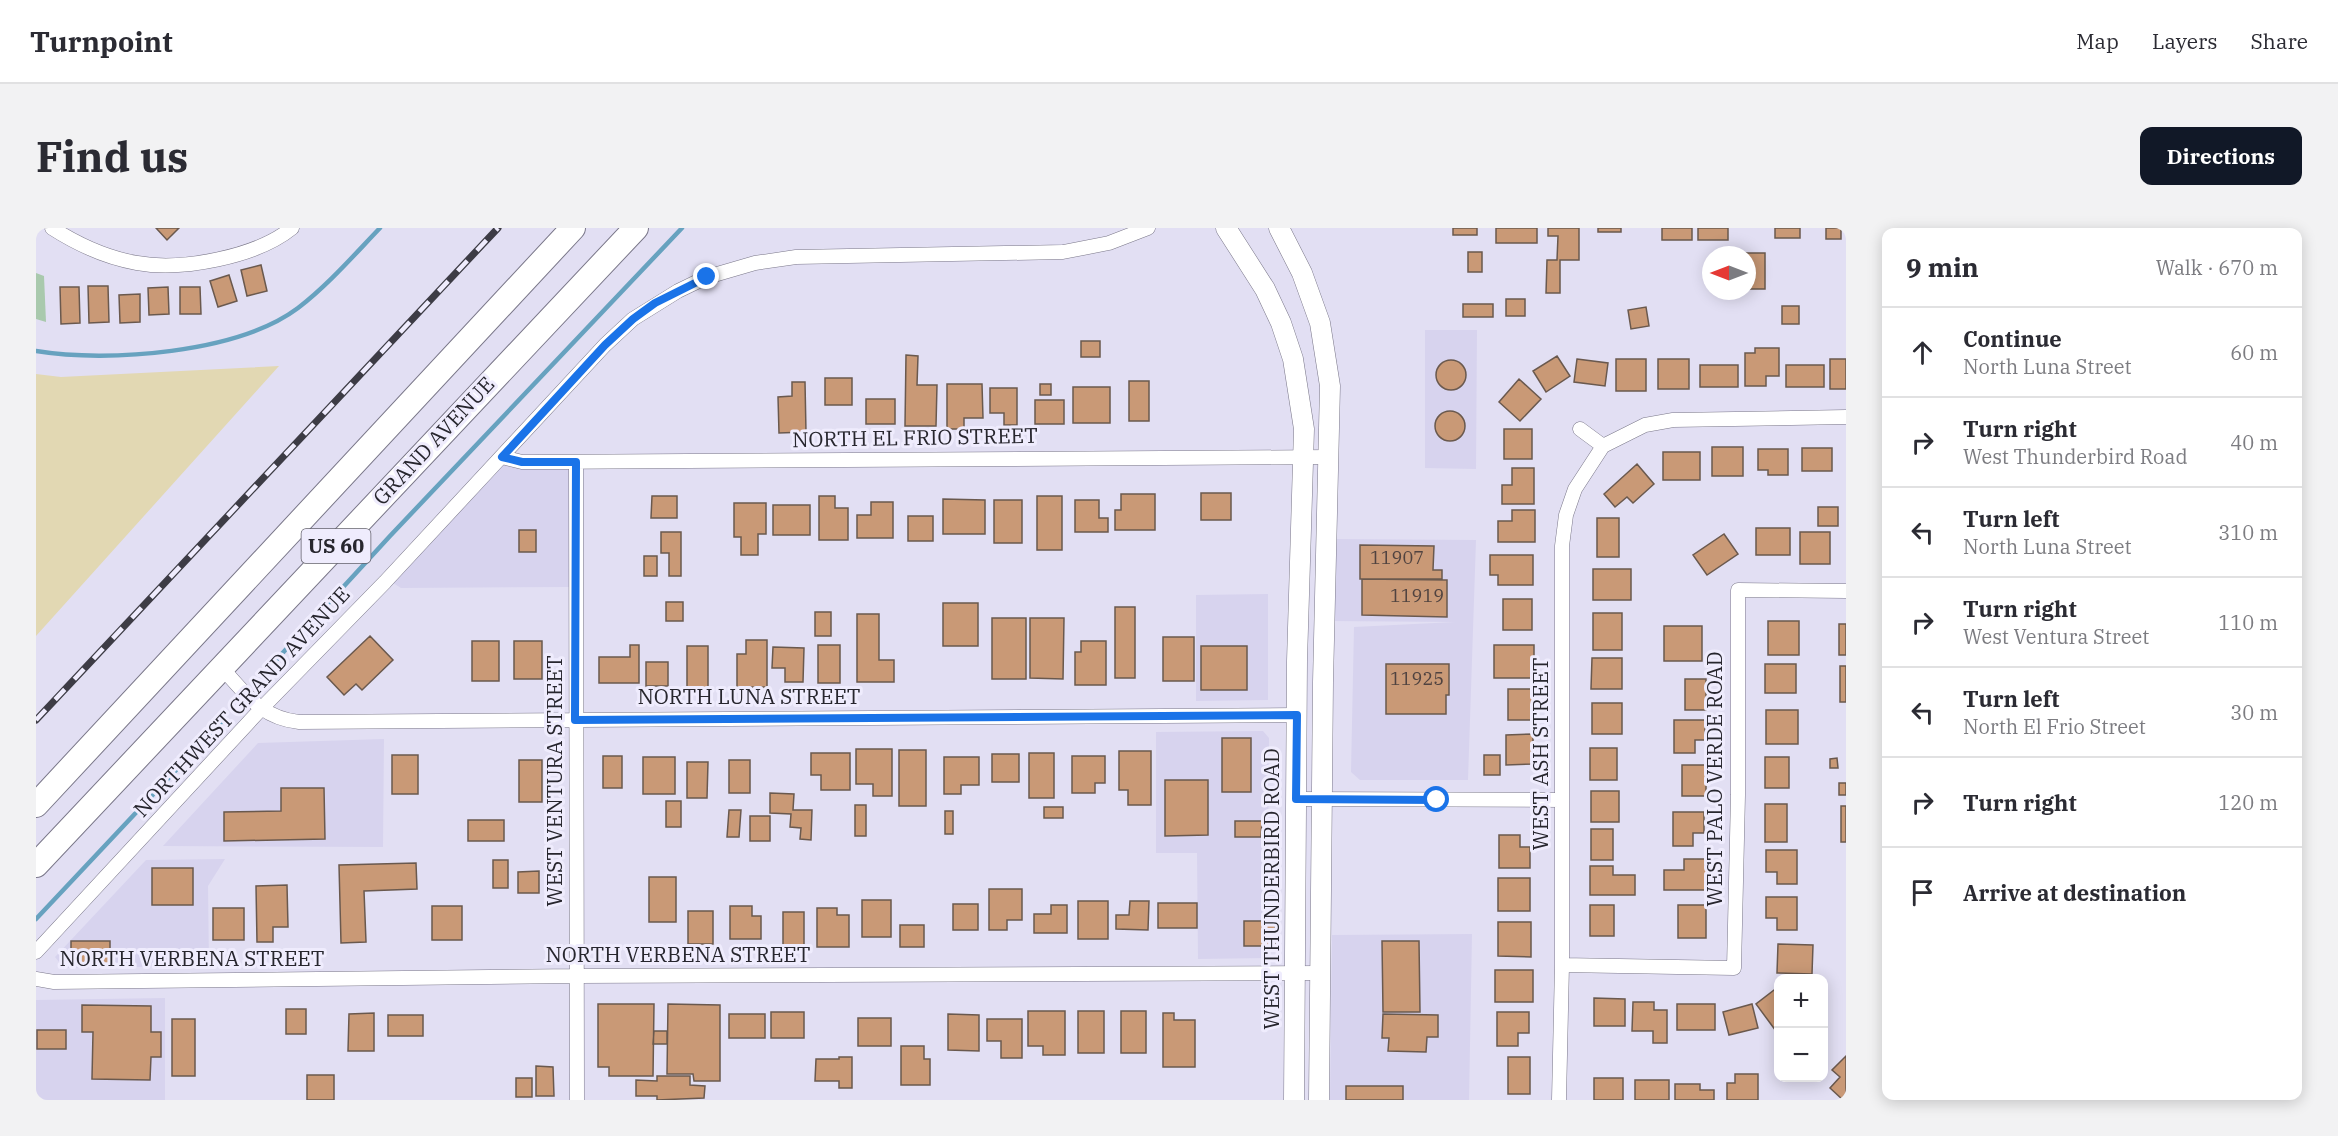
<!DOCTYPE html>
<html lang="en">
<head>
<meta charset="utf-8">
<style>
  :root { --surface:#fff; --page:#f2f2f3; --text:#2b2b33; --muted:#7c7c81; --line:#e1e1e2; --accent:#111827 }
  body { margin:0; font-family:"IBM Plex Serif",serif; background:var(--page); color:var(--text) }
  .controls { position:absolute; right:18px; bottom:18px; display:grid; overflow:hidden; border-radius:12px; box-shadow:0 3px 15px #0003 }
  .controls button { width:54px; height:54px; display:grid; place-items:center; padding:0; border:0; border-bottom:2px solid var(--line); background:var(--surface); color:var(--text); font:30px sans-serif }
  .compass { position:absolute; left:1666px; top:18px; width:54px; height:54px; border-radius:50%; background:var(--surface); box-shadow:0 3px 15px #0003; rotate:270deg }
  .stop { position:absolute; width:18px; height:18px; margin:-14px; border:4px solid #1a73e8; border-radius:50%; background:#fff }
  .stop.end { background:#1a73e8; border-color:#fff; box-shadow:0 2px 6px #0008 }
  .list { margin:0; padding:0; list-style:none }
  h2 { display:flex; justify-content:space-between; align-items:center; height:78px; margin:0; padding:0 24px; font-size:26px }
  h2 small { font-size:20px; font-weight:400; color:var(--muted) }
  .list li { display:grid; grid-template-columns:39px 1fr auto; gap:18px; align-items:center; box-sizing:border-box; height:90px; padding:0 24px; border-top:2px solid var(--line) }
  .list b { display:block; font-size:22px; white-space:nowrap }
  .list p { margin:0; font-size:20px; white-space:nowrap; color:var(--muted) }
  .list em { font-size:20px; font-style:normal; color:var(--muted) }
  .icon { flex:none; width:33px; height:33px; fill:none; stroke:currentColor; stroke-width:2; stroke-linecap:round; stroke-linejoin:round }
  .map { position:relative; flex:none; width:1810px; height:872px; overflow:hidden; border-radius:12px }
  header { display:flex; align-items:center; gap:36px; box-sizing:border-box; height:84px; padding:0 30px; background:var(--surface); border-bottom:2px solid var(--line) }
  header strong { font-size:28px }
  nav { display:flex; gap:33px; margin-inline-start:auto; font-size:21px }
  .intro { display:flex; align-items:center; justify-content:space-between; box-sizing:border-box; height:144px; padding:0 36px }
  h1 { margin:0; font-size:42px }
  .button { padding:15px 27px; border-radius:12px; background:var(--accent); color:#fff; font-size:21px; font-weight:700 }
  main { display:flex; gap:36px; padding:0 36px }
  aside { flex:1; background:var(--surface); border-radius:12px; box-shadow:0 3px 15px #0003 }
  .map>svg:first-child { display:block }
  .built { fill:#d7d3ee }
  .green { fill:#a9c9ad }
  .sand { fill:#e2d8b3 }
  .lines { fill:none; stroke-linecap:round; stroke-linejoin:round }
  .stream { stroke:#67a2bf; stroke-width:4.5 }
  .building { fill:#c99976; stroke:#6a594e; stroke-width:1.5 }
  .minor-casing { stroke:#7a7789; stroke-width:15 }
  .secondary-casing { stroke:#7a7789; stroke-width:21 }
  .trunk-casing { stroke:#7a7789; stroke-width:26 }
  .minor { stroke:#fff; stroke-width:14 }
  .secondary { stroke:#fff; stroke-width:20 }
  .trunk { stroke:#fff; stroke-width:24 }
  .rail-casing { stroke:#3d3c45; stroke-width:7 }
  .rail { stroke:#efecfd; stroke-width:4.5; stroke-dasharray:14; stroke-linecap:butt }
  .route { stroke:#1a73e8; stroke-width:8 }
  .labels { text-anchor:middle; stroke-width:6; stroke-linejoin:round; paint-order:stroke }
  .number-label { font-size:18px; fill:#504340 }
  .shield { fill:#efecfd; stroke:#63616c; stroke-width:1.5 }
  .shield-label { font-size:20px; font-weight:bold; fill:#27262e }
  .street-label { font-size:21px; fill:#27262e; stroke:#efecfd }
</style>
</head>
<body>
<header>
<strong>Turnpoint</strong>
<nav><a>Map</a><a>Layers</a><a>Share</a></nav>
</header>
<div class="intro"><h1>Find us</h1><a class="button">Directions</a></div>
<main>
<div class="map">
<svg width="1810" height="872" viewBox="0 0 1810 872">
  <rect width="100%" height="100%" fill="#e2dff3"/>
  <!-- built -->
  <path class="built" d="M1389,102H1441L1440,241L1389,240Z
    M465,237L534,239L533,359L365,360L354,353Z
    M1296,311L1440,312L1432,552H1324L1315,544L1318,399L1419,394L1294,393Z
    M1232,366V472L1160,473V367Z
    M1227,503L1233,510L1231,730L1162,731L1161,625H1120V504Z
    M348,511L347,619L127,618L222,515Z
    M189,631L172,658L173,738L28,740L19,729L110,632Z
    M1436,706L1433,872H1294L1296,707Z
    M129,770V872H0V772Z"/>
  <!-- green -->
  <path class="green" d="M0,45L8,48L10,94L0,91Z"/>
  <!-- sand -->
  <path class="sand" d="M243,138L0,408V146L25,149Z"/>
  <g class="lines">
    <!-- stream -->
    <path class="stream" d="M0,123C72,135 202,125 262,80C292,57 318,27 344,0
      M231,442L354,308L646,0
      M0,691L189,490"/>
  </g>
  <!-- building -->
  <path class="building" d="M120,0H143L131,12Z
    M1417,0H1441V7H1417Z
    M1460,0H1501V15H1460Z
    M1512,0H1543V32H1524V65H1510L1511,32H1521L1522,8H1512Z
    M1562,0H1585V4H1562Z
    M1626,0H1656V12H1626Z
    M1662,0H1692V12H1662Z
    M1739,0H1764V10H1739Z
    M1790,0H1810V2H1805V11H1790Z
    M1432,24H1446V44H1432Z
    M1704,25H1729V61H1711V27H1704Z
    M225,37L231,63L211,68L205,42Z
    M193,47L201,73L182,79L174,53Z
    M52,58H72L73,94L53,95Z
    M24,59H43L44,95L25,96Z
    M132,59L133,86L113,87L112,60Z
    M144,59H164L165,86H144Z
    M104,66V94L84,95L83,67Z
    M1470,71H1489V88H1470Z
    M1427,76H1457V89H1427Z
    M1746,78H1763V96H1746Z
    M1610,79L1613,98L1595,101L1592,82Z
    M1045,113H1064V129H1045Z
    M1719,120H1743V148H1730V158H1709V125H1719Z
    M870,127L882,128L881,157H901L900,198H869Z
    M1521,128L1534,148L1510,164L1497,143Z
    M1541,131L1572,135L1569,158L1538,154Z
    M1580,131H1610V163H1580Z
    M1622,131H1653V161H1622Z
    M1794,131H1810V161H1794Z
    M1400 147a15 15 0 1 1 30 0a15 15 0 1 1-30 0Z
    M1664,137H1702V159H1664Z
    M1750,137H1788V159H1750Z
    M789,150H816V177H789Z
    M1483,151L1505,171L1484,193L1463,174Z
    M1093,153H1113V193H1093Z
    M756,154H769L770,204L743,205L742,169L756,168Z
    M911,156H946L947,190H928V201H911Z
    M1004,156H1015V167H1004Z
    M1037,159H1074V195H1037Z
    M954,160H981V197H968V185H954Z
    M830,171H859V196H830Z
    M999,172H1028V196H999Z
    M1399 198a15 15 0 1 1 30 0a15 15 0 1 1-30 0Z
    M1468,201H1496V231H1468Z
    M1676,219H1707V248H1676Z
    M1766,220H1796V243H1766Z
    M1722,221H1752V247H1732V242H1722Z
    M1627,224H1664V252H1627Z
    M1601,236L1618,256L1597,275L1591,269L1579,279L1568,266Z
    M1476,240H1498V276H1466V257H1476Z
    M1165,265H1195V292H1165Z
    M1085,266H1119V302H1079V282H1085Z
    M616,268H641V290H615Z
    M783,268H799V280H812V312H783Z
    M1001,268H1026V322H1001Z
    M907,271L949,272V306H907Z
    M958,272H986V315H958Z
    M1039,272H1063V290H1072V304H1039Z
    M835,274H857V310H821V287H835Z
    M698,275H730V306H722V327H705V309H698Z
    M737,277H774V307H737Z
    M1782,279H1802V298H1782Z
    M1476,282H1499V314H1462V293H1476Z
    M872,288H897V313H872Z
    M1561,290H1583V329H1561Z
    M1720,300H1754V327H1720Z
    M483,302H500V324H483Z
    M625,304H645V348H633V325H625Z
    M1764,304H1794V336H1764Z
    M1688,306L1702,326L1671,347L1657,327Z
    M1324,317L1398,318L1397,342H1406V351H1324Z
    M1454,327H1497V357H1462V347H1454Z
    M608,328H621V348H608Z
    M1557,341H1595V372H1557Z
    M1326,351L1411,352V389L1326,387Z
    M1467,371H1496V402H1467Z
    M630,374H647V393H630Z
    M907,375H942V418H907Z
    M1079,379H1099V450H1079Z
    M779,384H795V408H779Z
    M1557,385H1586V422H1557Z
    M821,386H843V432H858V454H821Z
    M956,390H990V451H956Z
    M994,390H1028L1027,451L994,450Z
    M1732,393H1763V427H1732Z
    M1803,396H1810V427H1803Z
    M1628,398H1666V433H1628Z
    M334,408L357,432L326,462L320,456L308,467L291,449Z
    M1127,409H1158V453H1127Z
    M710,412H731V459H701V426H710Z
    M436,413H463V453H436Z
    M478,413H506V451H478Z
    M1045,413H1070V457H1039V424H1045Z
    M594,417H603V455H563V429H594Z
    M782,417H804V455H782Z
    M1458,417H1498V450H1458Z
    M651,418H672V461H651Z
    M1165,418H1211V462H1165Z
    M737,419L768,420L767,454H749V440H736Z
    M1556,430H1586V461H1555Z
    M610,434H632V458H610Z
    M1350,436H1413V467H1410V486H1350Z
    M1729,436H1760V465H1729Z
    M1804,438H1810V474H1804Z
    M1649,451H1670V482H1649Z
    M1472,461H1497V492H1472Z
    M1556,475H1586V506H1556Z
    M1730,482H1762V516H1730Z
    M1638,492H1669V512H1659V525H1638Z
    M1497,506V536L1470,537V507Z
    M1186,510H1215V564H1186Z
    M1554,520H1581V552H1554Z
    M820,521H856V568H837V556H820Z
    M863,522H890V578H863Z
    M1083,523H1115V577H1092V562H1083Z
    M775,525H814V562H785V547H775Z
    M993,525H1018V570H993Z
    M956,526H983V554H956Z
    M356,527H382V566H356Z
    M1448,527H1464V547H1448Z
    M567,528H586V560H567Z
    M1036,528H1069V555H1059V565H1036Z
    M607,529H639V566H607Z
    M908,529H943V557H925V566H908Z
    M1729,529H1753V560H1729Z
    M1801,530L1802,540H1794V531Z
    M483,532H506V574H483Z
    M693,532H714V565H693Z
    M651,534H672L671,570H651Z
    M1646,537H1670V568H1646Z
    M1129,552H1172V607L1129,608Z
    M1803,555H1810V567H1803Z
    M245,560H288L289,611L188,613V584L245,583Z
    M1555,563H1583V594H1555Z
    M734,565L758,566L757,582H776L775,612L764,611L765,600L754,599L755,586L734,585Z
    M630,573H645V599H630Z
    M1729,576H1751V614H1729Z
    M819,577H830V608H819Z
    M1805,578H1810V614H1805Z
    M1008,579H1027V590H1008Z
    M693,582H705L703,609H691Z
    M909,583H917V606H909Z
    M1637,584H1668V605H1657V618H1637Z
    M714,588H734V613H714Z
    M432,592H468V613H432Z
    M1199,593H1226L1225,609H1199Z
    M1555,601H1577V632H1555Z
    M1463,607H1484V619H1494V640H1463Z
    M1730,622H1761V656H1741V644H1730Z
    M1648,631H1673V662H1628V642H1648Z
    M457,632H472V660H457Z
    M380,635L381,661L328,663L330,714L305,715L303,637Z
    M1554,638H1577V647H1599V667H1554Z
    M116,640H157V677H116Z
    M503,643V665H482V644Z
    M613,649H640V694H613Z
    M1462,650H1494V683H1462Z
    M251,657L252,699H237V714H221L220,658Z
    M953,661H986V692H971V702H953Z
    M1730,669H1761V702H1741V690H1730Z
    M826,672H855V709H826Z
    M1042,673H1072V711H1042Z
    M1094,673H1113L1112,702L1080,701V687H1093Z
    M1122,675H1161V700H1122Z
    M917,676H942V702H917Z
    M1015,677H1031V705H998V686H1015Z
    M1554,677H1578V708H1554Z
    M1642,677H1670V710H1642Z
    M396,678H426V712H396Z
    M694,678H716V688H725V711H694Z
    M177,680H208V712H177Z
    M781,680H801V687H813V719H781Z
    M652,683H677V716H652Z
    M747,684H768V718H747Z
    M1208,693H1239V718H1208Z
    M1462,694H1495V729L1462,728Z
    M864,697H888V719H864Z
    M35,713H74V736H35Z
    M1346,713H1383L1384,784H1347Z
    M1742,716L1777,717L1776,746L1741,745Z
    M1459,742H1497V774H1459Z
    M1742,759V801L1740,803L1720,776Z
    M1558,770L1589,771V798H1558Z
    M1597,774H1618V782H1631V815H1617V803H1596Z
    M562,776H618L617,848H573V839H562Z
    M632,776L684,777V853H658L657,846H631Z
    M1641,776H1679V802H1641Z
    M1716,776L1722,800L1693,807L1687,784Z
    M46,777L115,778V804H125V829H115L114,852L56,851L57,804H46Z
    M250,781H270V806H250Z
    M992,783H1029V827H1007V818H992Z
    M1042,783H1068V825H1042Z
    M1085,783H1110V825H1085Z
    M735,784H768V810H735Z
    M1461,784H1493V805H1482V818H1461Z
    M338,785V823H312L313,786Z
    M1127,785H1138V792H1159V839H1127Z
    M693,786H729V810H693Z
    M912,786L943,787V823L912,822Z
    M1347,786L1402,787V809H1391L1390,824L1352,823L1353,810H1346Z
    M352,787H387V808H352Z
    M822,790H855V818H822Z
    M136,791H159V848H136Z
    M951,791H986V830H965V813H951Z
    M1,802H30V821H1Z
    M618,803H631V816H617Z
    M865,818H888V831H894V857H865Z
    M1810,828V872H1807L1794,860L1804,849L1796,842Z
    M803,829H816V860H803V853H779L780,831H803Z
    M1472,829H1494V866H1472Z
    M500,838L517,839L518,868H500Z
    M1699,846H1722V872H1691V855H1699Z
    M271,847H298V872H271Z
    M621,848H654V857L669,858L668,870L621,872V868H600V852L621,853Z
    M480,850H496V869H480Z
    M1558,850H1587V872H1558Z
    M1599,852H1633V872H1599Z
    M1639,856H1664V862H1678V872H1639Z
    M1310,858H1367V872H1310Z"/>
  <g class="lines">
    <defs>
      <path id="minor" d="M16,0C41,16 72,30 101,35C146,43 220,29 256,0
        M1544,201L1567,218
        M466,229L486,234H498L1294,229
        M540,234L541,872
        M186,440C210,466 225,490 263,494L1261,487
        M1260,571L1526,572
        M0,724L225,481L349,354L569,117L597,91L642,63L671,49L719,35L760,29L1027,24L1073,15L1112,0
        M1526,737L1698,740L1702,567V362L1810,363
        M0,751L18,754L541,748L1285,745
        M1523,872L1526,737V318L1530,287L1539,261L1567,218L1609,197L1637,192L1810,189"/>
      <path id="secondary" d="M1190,0L1229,61L1245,95L1257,131L1268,201L1261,433L1258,872
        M1243,0L1266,45L1284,95L1294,158L1287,454L1283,872"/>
      <path id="trunk" d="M0,577L537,0
        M0,637L600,0"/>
    </defs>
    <!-- minor casing -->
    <use href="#minor" class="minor-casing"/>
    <!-- secondary casing -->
    <use href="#secondary" class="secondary-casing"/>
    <!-- trunk casing -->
    <use href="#trunk" class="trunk-casing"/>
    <!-- minor -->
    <use href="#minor" class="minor"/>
    <!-- secondary -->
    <use href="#secondary" class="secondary"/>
    <!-- trunk -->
    <use href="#trunk" class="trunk"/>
    <defs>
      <path id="rail" d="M0,492L462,0"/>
    </defs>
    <!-- rail casing -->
    <use href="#rail" class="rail-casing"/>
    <!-- rail -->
    <use href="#rail" class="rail"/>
  </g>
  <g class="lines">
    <!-- route -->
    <path class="route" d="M671,49L619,75L597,91L569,117L466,229L486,234H540L539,492L1261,487L1260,571L1401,572"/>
  </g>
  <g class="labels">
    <!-- number labels -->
    <g class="number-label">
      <text x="1361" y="336">11907</text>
      <text x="1381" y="374">11919</text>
      <text x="1381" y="457">11925</text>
    </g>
    <!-- shield labels -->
    <rect class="shield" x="265.5" y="301" width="69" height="34" rx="4.5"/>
    <g class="shield-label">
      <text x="300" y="325">US 60</text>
    </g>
    <!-- street labels -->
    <g class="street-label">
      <text transform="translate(879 210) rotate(-1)" y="7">NORTH EL FRIO STREET</text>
      <text transform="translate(398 213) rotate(-47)" y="7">GRAND AVENUE</text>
      <text x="713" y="476">NORTH LUNA STREET</text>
      <text transform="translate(206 474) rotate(-47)" y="7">NORTHWEST GRAND AVENUE</text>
      <text transform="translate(1505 526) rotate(-90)" y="7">WEST ASH STREET</text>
      <text transform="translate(1679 551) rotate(-90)" y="7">WEST PALO VERDE ROAD</text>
      <text transform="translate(519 553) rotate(-90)" y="7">WEST VENTURA STREET</text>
      <text transform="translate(1236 661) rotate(-90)" y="7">WEST THUNDERBIRD ROAD</text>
      <text x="642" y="734">NORTH VERBENA STREET</text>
      <text x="156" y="738">NORTH VERBENA STREET</text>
    </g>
  </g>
</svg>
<div class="controls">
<button>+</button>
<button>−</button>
</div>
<svg class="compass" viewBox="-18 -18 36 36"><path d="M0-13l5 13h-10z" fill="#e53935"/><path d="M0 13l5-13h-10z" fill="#7c7c81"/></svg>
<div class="stop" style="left:1401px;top:572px"></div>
<div class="stop end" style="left:671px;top:49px"></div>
</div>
<aside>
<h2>9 min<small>Walk · 670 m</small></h2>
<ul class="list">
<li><svg class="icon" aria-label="ahead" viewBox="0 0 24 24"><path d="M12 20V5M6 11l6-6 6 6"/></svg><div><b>Continue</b><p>North Luna Street</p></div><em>60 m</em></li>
<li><svg class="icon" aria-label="right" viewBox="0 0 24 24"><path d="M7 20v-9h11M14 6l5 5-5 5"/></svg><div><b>Turn right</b><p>West Thunderbird Road</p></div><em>40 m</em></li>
<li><svg class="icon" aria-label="left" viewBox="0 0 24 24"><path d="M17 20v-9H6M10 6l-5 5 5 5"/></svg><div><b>Turn left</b><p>North Luna Street</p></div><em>310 m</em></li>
<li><svg class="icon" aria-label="right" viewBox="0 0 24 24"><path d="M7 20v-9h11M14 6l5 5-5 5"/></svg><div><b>Turn right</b><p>West Ventura Street</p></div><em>110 m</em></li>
<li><svg class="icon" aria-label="left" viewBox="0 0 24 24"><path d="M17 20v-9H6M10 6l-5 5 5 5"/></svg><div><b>Turn left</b><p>North El Frio Street</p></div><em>30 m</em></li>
<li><svg class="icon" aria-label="right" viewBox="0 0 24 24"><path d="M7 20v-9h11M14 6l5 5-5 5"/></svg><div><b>Turn right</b></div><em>120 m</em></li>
<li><svg class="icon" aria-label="arrive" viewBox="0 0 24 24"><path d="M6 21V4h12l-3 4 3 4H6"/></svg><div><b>Arrive at destination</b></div></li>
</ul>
</aside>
</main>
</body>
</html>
